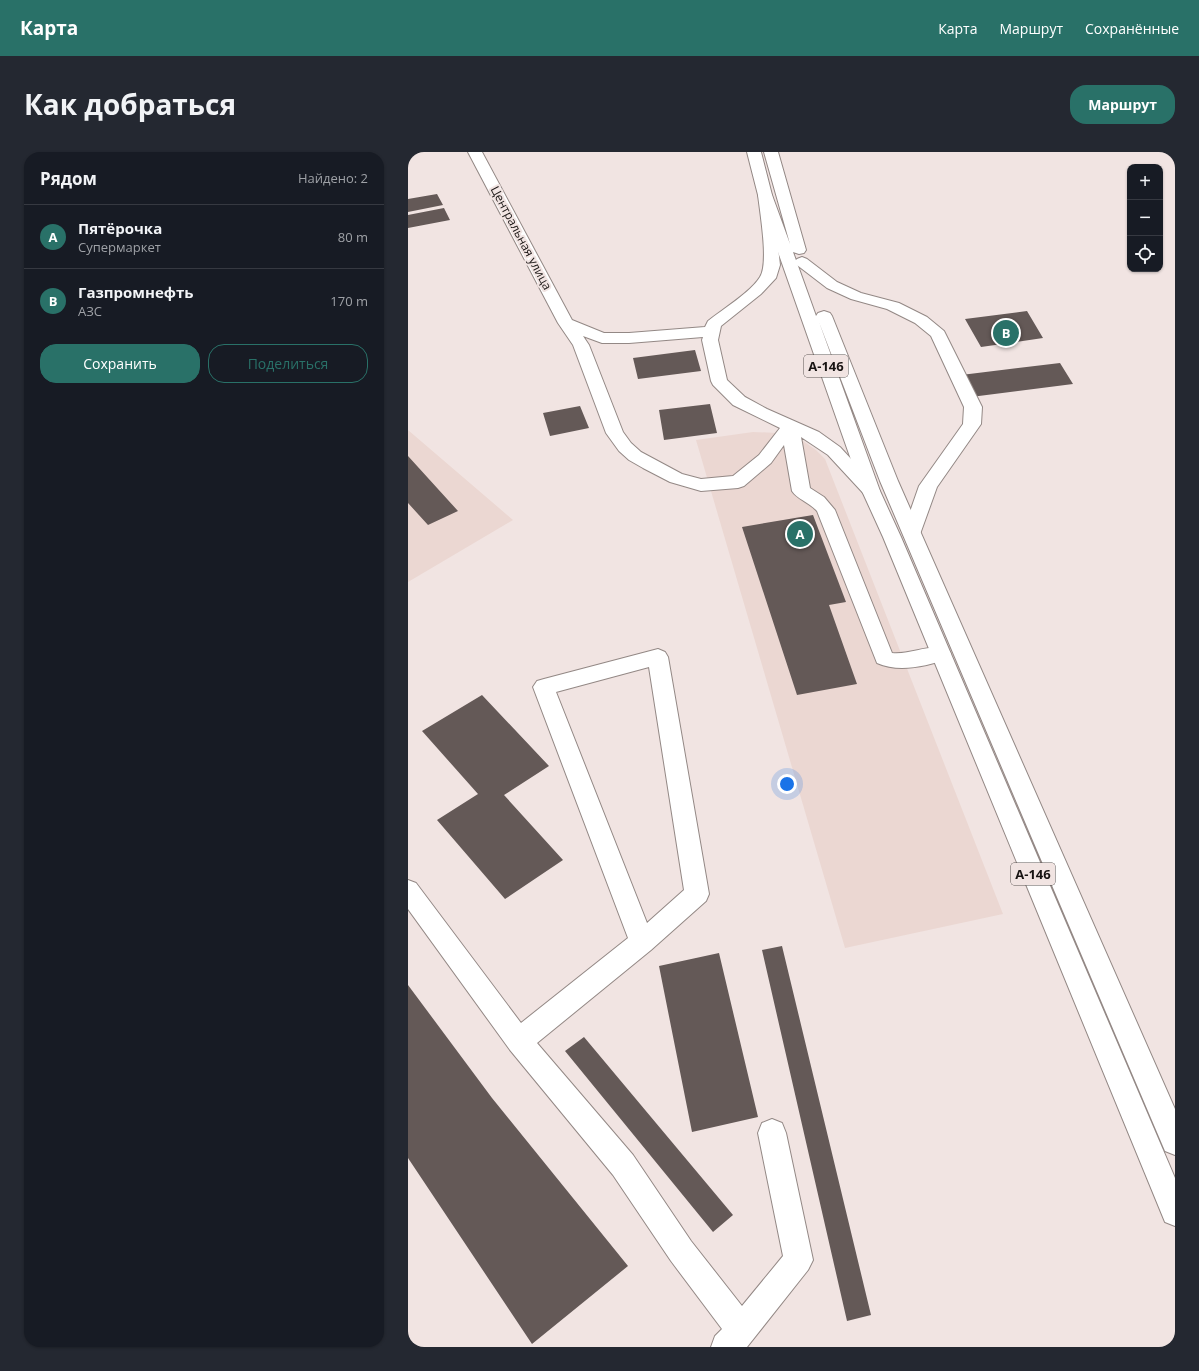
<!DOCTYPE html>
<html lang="ru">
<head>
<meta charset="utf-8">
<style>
  :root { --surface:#171b24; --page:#242831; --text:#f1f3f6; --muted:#9ea1a6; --line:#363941; --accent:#297168 }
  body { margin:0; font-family:"Open Sans",sans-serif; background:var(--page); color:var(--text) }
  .controls { position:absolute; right:12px; top:12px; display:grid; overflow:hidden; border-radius:8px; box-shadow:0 1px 3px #0004 }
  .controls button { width:36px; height:36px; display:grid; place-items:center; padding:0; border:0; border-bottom:1px solid var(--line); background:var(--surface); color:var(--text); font:20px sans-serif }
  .you { position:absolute; left:379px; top:632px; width:14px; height:14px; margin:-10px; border:3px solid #fff; border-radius:50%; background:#1a73e8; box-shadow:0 0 0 6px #1a73e833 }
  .badge { display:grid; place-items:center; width:26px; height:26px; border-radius:50%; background:var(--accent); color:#fff; font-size:13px; font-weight:700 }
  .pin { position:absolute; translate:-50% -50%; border:2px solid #fff; box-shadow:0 1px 4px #0006 }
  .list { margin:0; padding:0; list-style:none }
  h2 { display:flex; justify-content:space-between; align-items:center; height:52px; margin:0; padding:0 16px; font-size:17px }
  h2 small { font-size:13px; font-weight:400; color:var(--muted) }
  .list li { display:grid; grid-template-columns:26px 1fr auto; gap:12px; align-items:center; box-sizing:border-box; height:64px; padding:0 16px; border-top:1px solid var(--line) }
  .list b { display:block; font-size:15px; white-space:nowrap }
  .list p { margin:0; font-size:13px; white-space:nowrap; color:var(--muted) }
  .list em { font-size:13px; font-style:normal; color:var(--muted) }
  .actions { display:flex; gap:8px; padding:12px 16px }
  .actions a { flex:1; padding:9px 0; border:1px solid var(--accent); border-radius:16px; text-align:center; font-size:14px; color:var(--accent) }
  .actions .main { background:var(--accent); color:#fff }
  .icon { flex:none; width:22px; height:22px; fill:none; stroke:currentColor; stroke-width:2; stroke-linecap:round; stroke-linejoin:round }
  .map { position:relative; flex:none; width:767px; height:1195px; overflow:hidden; border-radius:16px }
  header { display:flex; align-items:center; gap:24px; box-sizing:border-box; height:56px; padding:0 20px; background:var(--accent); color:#fff }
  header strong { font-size:19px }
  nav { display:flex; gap:22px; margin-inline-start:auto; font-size:14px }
  .intro { display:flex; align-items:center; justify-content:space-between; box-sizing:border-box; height:96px; padding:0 24px }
  h1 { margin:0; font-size:28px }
  .button { padding:10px 18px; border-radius:16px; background:var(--accent); color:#fff; font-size:14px; font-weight:700 }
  main { display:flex; gap:24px; padding:0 24px }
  aside { flex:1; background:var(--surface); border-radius:16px; box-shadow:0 1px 3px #0004 }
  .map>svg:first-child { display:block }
  .built { fill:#ebd7d2 }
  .building { fill:#645957 }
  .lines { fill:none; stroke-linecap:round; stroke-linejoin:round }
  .minor-casing { stroke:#938885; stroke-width:2 }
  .highway-casing { stroke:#938885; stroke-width:2 }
  .minor { fill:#fff; fill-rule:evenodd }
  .highway { fill:#fff; fill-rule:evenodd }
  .labels { text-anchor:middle; stroke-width:4; stroke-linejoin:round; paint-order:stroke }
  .far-street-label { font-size:12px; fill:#181413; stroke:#f1e4e2 }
  .shield { fill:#f1e4e2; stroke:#595251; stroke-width:1 }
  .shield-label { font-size:13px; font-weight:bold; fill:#181413 }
</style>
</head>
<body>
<header>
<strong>Карта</strong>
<nav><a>Карта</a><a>Маршрут</a><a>Сохранённые</a></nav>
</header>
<div class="intro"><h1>Как добраться</h1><a class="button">Маршрут</a></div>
<main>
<aside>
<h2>Рядом<small>Найдено: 2</small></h2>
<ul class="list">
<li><span class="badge">A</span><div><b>Пятёрочка</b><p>Супермаркет</p></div><em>80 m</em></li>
<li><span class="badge">B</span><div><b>Газпромнефть</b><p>АЗС</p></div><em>170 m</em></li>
</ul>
<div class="actions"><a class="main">Сохранить</a><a>Поделиться</a></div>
</aside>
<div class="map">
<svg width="767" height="1195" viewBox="0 0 767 1195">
  <rect width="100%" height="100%" fill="#f1e4e2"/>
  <!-- built -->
  <path class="built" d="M0,278L105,368L0,430Z
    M345,280L370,281L395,289L408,298L417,307L595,762L437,796L288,288Z"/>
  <!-- building -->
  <path class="building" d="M29,42L35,53L0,60V47Z
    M36,56L42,68L0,76V63Z
    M619,159L635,186L573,195L557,167Z
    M287,198L293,219L230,227L225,206Z
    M652,211L665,232L555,246L545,224Z
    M302,252L309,281L256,288L251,258Z
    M172,254L181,276L142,284L135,261Z
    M0,304L50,359L20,373L0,351Z
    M405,363L438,450L421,453L449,532L389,543L334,375Z
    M74,543L141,614L96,643L155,708L97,747L29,668L70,642L14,579Z
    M374,794L463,1163L439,1169L354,798Z
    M311,801L350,965L284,980L251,814Z
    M0,833L84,946L220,1114L124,1192L0,1006Z
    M176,885L325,1063L305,1080L157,899Z"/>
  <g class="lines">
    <defs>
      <path id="minor" d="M60,0H74L164,168L196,181H221L297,175L300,169C315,157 343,140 352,125C361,112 352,60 350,43L352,40L357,39L362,40L364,43L372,113L368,126L353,142L313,174L310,188L319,228L337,245L359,257L411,280L432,295L469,335L472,339L469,343L463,345L457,343L420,303L393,285L402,336L416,345L427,358L484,501C503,503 523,491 540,497L543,502L540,507C518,514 491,521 469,511L409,359C402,351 389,347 384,339L376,293L363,311L336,334L330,336L293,339L262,330L235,316L221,308L211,299L198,281L165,193L150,171ZM175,184L194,191H221L295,185L294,188L303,229L305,233L325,253L372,276L351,303L325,324L293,327L274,322L233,300L223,291L215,280L181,193Z
        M394,105L399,107L429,130L453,141L491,151L519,165L536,179L574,255L573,272L529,335L511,385L504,386L497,385L495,380L511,334L555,272L556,255L523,184L507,171L479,157L443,147L419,136L389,113L386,110L389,107Z
        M250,497L257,500L260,505L301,742L298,749L243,798L129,891L225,1003L283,1089L334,1154L375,1104L350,981L354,971L364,967L374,971L378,981L405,1108L400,1118L339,1195H303L307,1184L314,1177L263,1109L205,1023L102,898L0,757V728L8,731L113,871L220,786L125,535L129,529L136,527ZM241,515L276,738L239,771L148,540Z"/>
      <path id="highway" d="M339,0H353L364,43L382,92L356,0H370L398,98L396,101L391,102L385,100L408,164L410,161L416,159L422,161L424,164L490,329L767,957V1003L757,999L472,329L411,170L472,339L493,385L767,1026V1074L757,1070L475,385L454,339L350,43Z"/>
    </defs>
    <!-- minor casing -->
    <use href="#minor" class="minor-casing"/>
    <!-- highway casing -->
    <use href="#highway" class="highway-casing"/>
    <!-- minor -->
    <use href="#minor" class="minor"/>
    <!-- highway -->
    <use href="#highway" class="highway"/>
  </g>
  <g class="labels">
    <!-- far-street labels -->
    <g class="far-street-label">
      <text transform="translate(113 86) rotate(62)" y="4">Центральная улица</text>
    </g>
    <!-- shield labels -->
    <g class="shield">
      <rect x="396" y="203" width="44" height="22" rx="3"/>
      <rect x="603" y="711" width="44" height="22" rx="3"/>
    </g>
    <g class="shield-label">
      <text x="418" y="219">А-146</text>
      <text x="625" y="727">А-146</text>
    </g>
  </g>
</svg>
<div class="controls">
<button>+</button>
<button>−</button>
<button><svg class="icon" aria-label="locate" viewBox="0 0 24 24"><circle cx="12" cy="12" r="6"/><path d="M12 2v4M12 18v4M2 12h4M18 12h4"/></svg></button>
</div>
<div class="you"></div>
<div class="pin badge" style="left:392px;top:382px">A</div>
<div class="pin badge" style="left:598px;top:181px">B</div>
</div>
</main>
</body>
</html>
